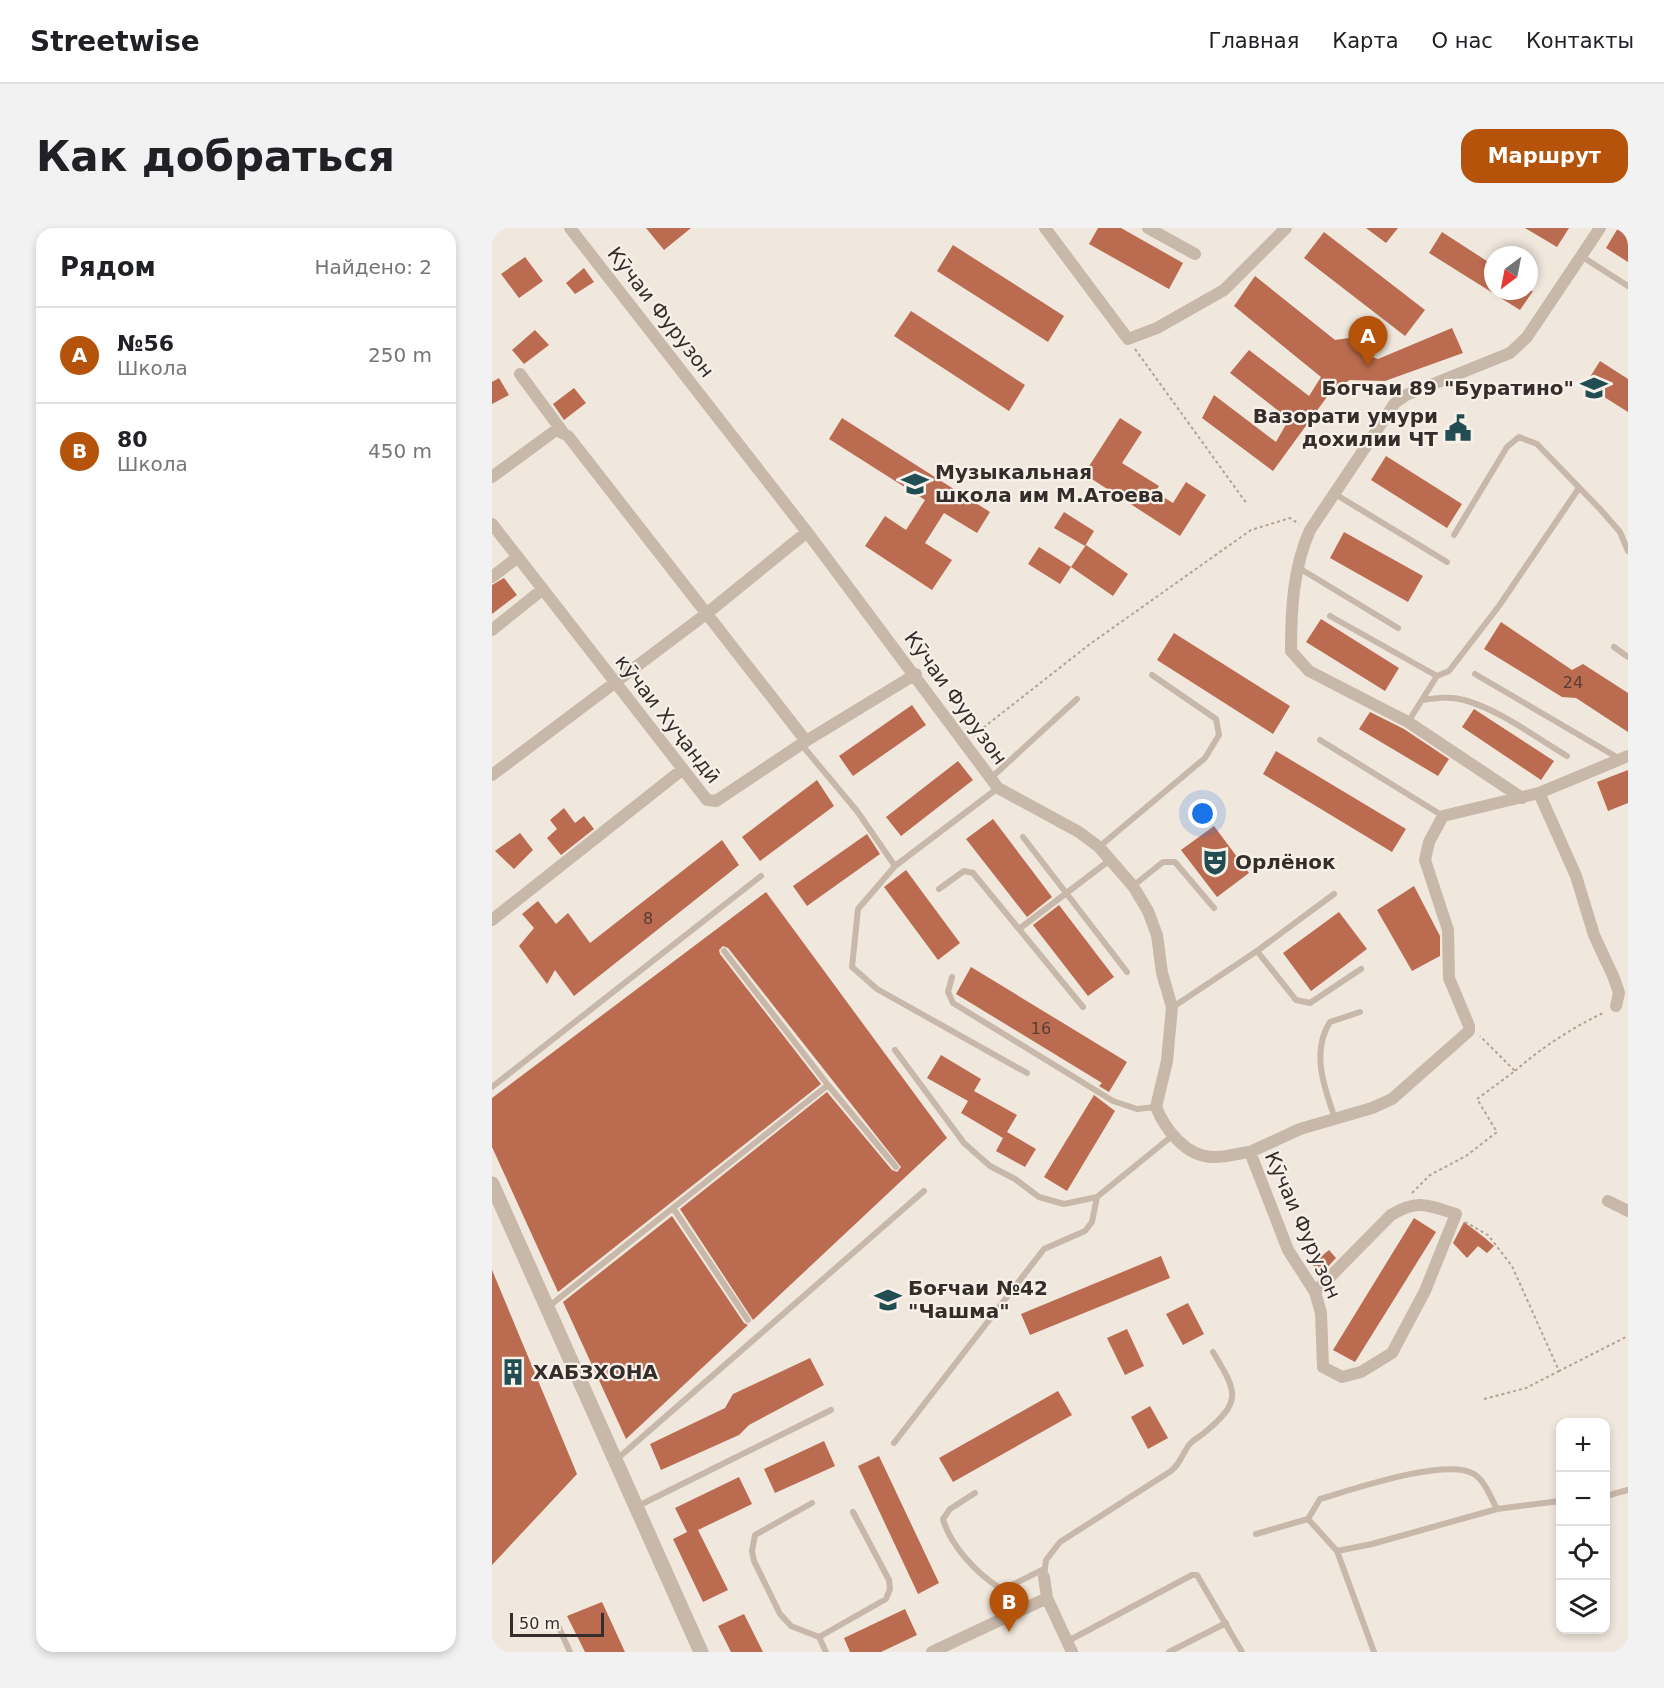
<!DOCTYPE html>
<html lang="ru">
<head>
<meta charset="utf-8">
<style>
  :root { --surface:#fff; --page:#f2f2f2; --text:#202124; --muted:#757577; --line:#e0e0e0; --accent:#b45309 }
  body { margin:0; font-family:"DejaVu Sans",sans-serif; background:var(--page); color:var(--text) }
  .controls { position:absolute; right:18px; bottom:18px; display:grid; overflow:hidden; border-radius:12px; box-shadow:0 3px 9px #0003 }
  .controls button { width:54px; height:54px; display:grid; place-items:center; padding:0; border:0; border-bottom:2px solid var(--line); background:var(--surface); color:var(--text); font:30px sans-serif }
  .compass { position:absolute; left:992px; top:18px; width:54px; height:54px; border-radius:50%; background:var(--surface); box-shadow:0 3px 9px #0003; rotate:212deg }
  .scale { position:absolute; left:18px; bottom:15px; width:94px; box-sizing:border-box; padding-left:6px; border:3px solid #352d29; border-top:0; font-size:16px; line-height:21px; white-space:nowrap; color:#352d29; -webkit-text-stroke:4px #f8f1e9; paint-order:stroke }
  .you { position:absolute; left:711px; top:586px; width:21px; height:21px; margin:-15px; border:4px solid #fff; border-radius:50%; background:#1a73e8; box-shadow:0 0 0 9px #1a73e833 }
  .badge { display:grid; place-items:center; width:39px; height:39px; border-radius:50%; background:var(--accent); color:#fff; font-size:20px; font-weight:700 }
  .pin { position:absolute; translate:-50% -50px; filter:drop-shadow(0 2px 3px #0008) }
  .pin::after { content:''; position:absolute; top:32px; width:21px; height:18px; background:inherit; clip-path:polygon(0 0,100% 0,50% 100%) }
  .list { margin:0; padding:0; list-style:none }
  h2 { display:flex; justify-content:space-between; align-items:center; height:78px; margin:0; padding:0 24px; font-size:26px }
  h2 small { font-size:20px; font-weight:400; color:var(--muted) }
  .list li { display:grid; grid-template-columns:39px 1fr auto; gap:18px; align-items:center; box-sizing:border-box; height:96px; padding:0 24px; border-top:2px solid var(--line) }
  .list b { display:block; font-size:22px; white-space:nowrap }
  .list p { margin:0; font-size:20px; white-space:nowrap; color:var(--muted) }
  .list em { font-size:20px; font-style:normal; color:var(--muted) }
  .icon { flex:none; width:33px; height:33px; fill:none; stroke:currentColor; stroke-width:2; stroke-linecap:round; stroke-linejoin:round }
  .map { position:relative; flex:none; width:1136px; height:1424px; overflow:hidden; border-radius:18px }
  header { display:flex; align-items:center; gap:36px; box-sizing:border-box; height:84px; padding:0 30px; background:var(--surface); border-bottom:2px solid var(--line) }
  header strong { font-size:28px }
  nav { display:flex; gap:33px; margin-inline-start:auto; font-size:21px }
  .intro { display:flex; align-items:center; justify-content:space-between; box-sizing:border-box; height:144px; padding:0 36px }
  h1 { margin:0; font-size:42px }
  .button { padding:15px 27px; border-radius:18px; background:var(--accent); color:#fff; font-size:21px; font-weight:700 }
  main { display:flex; gap:36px; padding:0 36px }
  aside { flex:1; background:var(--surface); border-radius:18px; box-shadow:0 3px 9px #0003 }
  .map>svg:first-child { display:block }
  .building { fill:#bb6c50 }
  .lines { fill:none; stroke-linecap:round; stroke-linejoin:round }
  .path { stroke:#b3a294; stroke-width:2; stroke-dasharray:3 3; stroke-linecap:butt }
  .service { stroke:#c7b8aa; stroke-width:6 }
  .minor { stroke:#c7b8aa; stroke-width:12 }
  .tertiary { stroke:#c7b8aa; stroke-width:15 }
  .labels { text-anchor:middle; stroke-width:4.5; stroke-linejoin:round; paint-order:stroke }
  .number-label { font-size:16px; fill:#563d33 }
  .street-label { font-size:20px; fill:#352d29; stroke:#f8f1e9 }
  .poi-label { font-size:20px; font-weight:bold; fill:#352d29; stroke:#f8f1e9; text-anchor:start }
</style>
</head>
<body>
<header>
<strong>Streetwise</strong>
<nav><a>Главная</a><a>Карта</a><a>О нас</a><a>Контакты</a></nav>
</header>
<div class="intro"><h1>Как добраться</h1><a class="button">Маршрут</a></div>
<main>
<aside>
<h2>Рядом<small>Найдено: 2</small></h2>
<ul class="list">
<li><span class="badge">A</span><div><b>№56</b><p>Школа</p></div><em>250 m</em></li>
<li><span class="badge">B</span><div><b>80</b><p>Школа</p></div><em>450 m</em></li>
</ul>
</aside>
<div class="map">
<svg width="1136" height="1424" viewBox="0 0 1136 1424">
  <rect width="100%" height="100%" fill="#f0e7dd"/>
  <!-- building -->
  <path class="building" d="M154,0H199L172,22Z
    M606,0H629L691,35L677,61L597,16Z
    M874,0H906L894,15Z
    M1033,0H1077L1065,19Z
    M1126,0H1136V34L1114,20Z
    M832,4L933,82L913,108L812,30Z
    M950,4L1001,37V63H1041L1028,82L937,25Z
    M461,17L572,88L556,114L445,43Z
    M33,29L51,53L27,70L9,46Z
    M92,40L102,54L83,66L74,55Z
    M763,48L843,112L857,110L872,126L886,131L960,100L971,125L893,153L858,152L840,162L781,243L710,190L722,167L784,214L797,191L738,145L757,122L817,168L829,149L742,78Z
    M419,83L533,157L517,183L402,108Z
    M43,102L57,117L32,136L20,122Z
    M1108,133L1136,151V184L1093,157Z
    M7,150L17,167L0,176V154Z
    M82,160L94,175L72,192L61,176Z
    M350,190L498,284L485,305L452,285L433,315L460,332L440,362L373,318L393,288L414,302L433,272L337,211Z
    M628,190L650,204L630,235L667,258L663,264L681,275L694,254L714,267L688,308L592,246Z
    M894,228L970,276L955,300L879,252Z
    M572,284L602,303L593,318L562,300Z
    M852,304L931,348L916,374L838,330Z
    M594,317L636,346L621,368L579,339Z
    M547,319L579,339L568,356L536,336Z
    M12,350L25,367L0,386V357Z
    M829,391L907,440L893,463L814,414Z
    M1009,394L1080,442L1091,436L1136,465V504L1084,470L1070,469L992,421Z
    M682,405L798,478L781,506L665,432Z
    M420,477L434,497L361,548L347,528Z
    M982,481L1062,533L1049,552L970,499Z
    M878,484L912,501L957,531L946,548L867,501Z
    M784,523L914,601L900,624L771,546Z
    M466,533L481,552L409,608L394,589Z
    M1136,542V575L1116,583L1105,554Z
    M325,552L342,578L268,633L250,609Z
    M72,580L83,595L92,588L102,601L69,627L55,610L65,601L58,592Z
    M501,591L560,669L535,689L474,611Z
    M722,598L757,645L725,669L689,622Z
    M28,605L41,622L22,641L3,623Z
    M375,606L388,626L315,678L301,658Z
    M230,612L247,637L82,768L63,742L55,756L27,718L42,700L30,686L46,673L64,696L76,685L98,715Z
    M414,642L468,715L446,732L392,659Z
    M922,658L948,708V728L920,743L885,682Z
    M274,664L455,910L261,1092L188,981L335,864L400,942L405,944L409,939L236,720L231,718L227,722L228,726L329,856L66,1064L0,919V870Z
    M567,677L622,749L596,768L541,697Z
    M847,684L875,721L819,763L791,725Z
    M479,739L635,834L617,864L607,858L610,855L464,766Z
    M449,827L489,851L482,863L525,887L515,904L544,921L533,939L504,923L511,910L469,885L476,873L435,850Z
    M602,867L623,883L575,963L552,949Z
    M180,988L252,1095L256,1097L134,1211L71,1074Z
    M922,990L944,1004L863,1134L841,1122Z
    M972,994L993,1010L1002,1018L995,1025L986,1018L975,1030L961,1015Z
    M837,1022L844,1030L829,1046L820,1036Z
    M669,1028L678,1050L538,1107L529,1086Z
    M0,1042L85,1246L0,1337Z
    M696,1075L712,1106L691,1117L674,1086Z
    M635,1101L652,1138L633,1147L615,1110Z
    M318,1130L332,1157L257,1197L247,1207L169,1242L158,1216L233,1180L241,1166Z
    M566,1163L580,1187L461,1254L447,1230Z
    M658,1178L676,1210L656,1221L639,1189Z
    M332,1213L343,1238L283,1265L272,1241Z
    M387,1228L447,1355L426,1366L366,1238Z
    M247,1249L260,1276L206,1302L236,1362L211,1374L181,1311L195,1304L183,1280Z
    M110,1374L133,1424H93L75,1388Z
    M413,1381L425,1407L389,1424H358L352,1410Z
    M252,1386L271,1424H239L226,1398Z"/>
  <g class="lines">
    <!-- path -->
    <path class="path" d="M643,121L755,276
      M482,507L598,416L759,302L798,290L807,296
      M1023,843C1050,819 1080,800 1113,784
      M920,965L938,947L974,928L1005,904L985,871L1023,843L988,808
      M973,994L996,1007L1020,1038L1067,1143L1136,1108
      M992,1171L1034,1160L1067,1143"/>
    <!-- service -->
    <path class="service" d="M1089,28L1136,58
      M843,266L955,334
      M962,307L1015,219L1027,209L1045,216L1108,281L1128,304L1136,323
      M807,340L906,400
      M838,388L945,448L957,443L1007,378L1087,260
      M1122,419L1136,429
      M983,446L1128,531
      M930,472C944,470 958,468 972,472C1008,482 1043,509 1075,528
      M916,494L945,448
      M828,512L951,588
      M309,516L365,583L403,638
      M499,550L585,471
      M506,560L403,638L366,681L360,739L385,761L535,845
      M531,609L635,744
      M607,619L713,530L727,507L724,491L660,447
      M641,658L671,634H683L722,680
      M447,661L472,643L481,645L591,779
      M527,701L618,632
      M232,723L336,857L404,939
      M765,723L804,772L818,775L869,741
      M460,749L456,764L461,775L621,873L645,881L664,879
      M681,779L765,723L842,666
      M403,822L472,915L498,938L523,951L547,969L572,976L605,969L680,908
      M0,859L269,648
      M843,890C832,860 819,823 838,794L868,784
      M181,980L256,1092
      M56,1079L336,857
      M402,1215L552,1021L593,1003L600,994L605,969
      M125,1231L432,963
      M483,1265L458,1281L451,1291C458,1317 485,1346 508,1360L516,1359L552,1341
      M1114,1268L1136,1262
      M320,1275L263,1307L260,1323L262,1333L288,1386L299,1398L327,1409L334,1424
      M146,1278L339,1182
      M1005,1281C999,1270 993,1253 982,1246C954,1229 859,1262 828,1271L816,1291L845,1323L880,1316L1005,1281L1068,1273
      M764,1306L816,1291
      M845,1323L882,1424
      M552,1349L554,1332L568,1314L679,1243C689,1235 690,1226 697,1217C701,1212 707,1209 712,1205C751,1173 745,1164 721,1124
      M64,1393L78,1424
      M327,1409L394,1371L398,1361L397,1352L361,1284
      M576,1413L700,1347H705L750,1424
      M677,1424L734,1395"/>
    <!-- minor -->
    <path class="minor" d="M78,0L315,304L506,560L587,604L607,619L641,658L656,683L665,707L670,745L680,779L675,833L664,879C673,901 694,929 721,929C733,930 746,925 758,924L796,1022L823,1064L829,1085L831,1139L850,1149L869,1144L900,1125L933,1063L964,986C935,977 926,971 899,987L823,1064
      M553,0L636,111L665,100L732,62L794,0
      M656,0L703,26
      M28,146L70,203
      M0,249L64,202L76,208L314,513
      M0,296L215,572L224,573L314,513L424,446
      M0,349L26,329
      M0,402L51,361
      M0,547L214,386L315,304
      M1047,565L1084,648L1102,707L1122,750L1127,765L1124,778
      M1030,570L916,494L817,443L799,423C799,382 801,340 818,302L903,175L914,167L1018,125L1035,109L1108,0
      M0,692L191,541
      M758,924L808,901L880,880L900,871L977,803V798L957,750L956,702L933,632L937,614L951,588L1047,565L1136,528
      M1116,973L1136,983
      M552,1349L555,1370L580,1424
      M440,1424L555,1370"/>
    <!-- tertiary -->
    <path class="tertiary" d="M0,956L209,1424"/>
  </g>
  <!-- icons -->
  <defs>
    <symbol id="school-bare" viewBox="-9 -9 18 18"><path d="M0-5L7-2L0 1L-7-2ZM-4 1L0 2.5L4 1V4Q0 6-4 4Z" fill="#224e53" stroke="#f8f1e9" stroke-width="2.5" paint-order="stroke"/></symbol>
    <symbol id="civic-bare" viewBox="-9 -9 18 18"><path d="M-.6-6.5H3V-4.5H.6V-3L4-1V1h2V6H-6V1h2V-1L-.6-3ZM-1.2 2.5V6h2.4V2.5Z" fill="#224e53" stroke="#f8f1e9" stroke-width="2.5" paint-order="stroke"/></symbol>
    <symbol id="theatre-bare" viewBox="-9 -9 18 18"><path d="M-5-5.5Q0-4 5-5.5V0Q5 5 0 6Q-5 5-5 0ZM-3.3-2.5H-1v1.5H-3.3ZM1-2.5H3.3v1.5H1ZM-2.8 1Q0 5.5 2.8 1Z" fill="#224e53" stroke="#f8f1e9" stroke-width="2.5" paint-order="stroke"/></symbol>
    <symbol id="building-bare" viewBox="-9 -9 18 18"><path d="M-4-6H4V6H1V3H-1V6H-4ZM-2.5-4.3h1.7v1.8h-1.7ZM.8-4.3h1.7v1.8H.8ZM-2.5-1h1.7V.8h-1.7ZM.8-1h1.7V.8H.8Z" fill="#224e53" stroke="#f8f1e9" stroke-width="2.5" paint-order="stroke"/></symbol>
  </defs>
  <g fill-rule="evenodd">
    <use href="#school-bare" x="1083" y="141" width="38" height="38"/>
    <use href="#civic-bare" x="947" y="181" width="38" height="38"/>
    <use href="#school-bare" x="404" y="237" width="38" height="38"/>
    <use href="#theatre-bare" x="704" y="615" width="38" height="38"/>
    <use href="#school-bare" x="377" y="1053" width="38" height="38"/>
    <use href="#building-bare" x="2" y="1125" width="38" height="38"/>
  </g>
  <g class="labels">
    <!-- number labels -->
    <g class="number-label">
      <text x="1081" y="460">24</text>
      <text x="156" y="696">8</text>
      <text x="549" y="806">16</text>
    </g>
    <!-- street labels -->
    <g class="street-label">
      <text transform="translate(169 84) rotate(52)" y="7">Кӯчаи Фурузон</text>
      <text transform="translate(464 470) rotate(54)" y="7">Кӯчаи Фурузон</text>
      <text transform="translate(176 491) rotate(52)" y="7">кӯчаи Хуҷандӣ</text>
      <text transform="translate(811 997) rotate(66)" y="7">Кӯчаи Фурузон</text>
    </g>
    <!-- poi labels -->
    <g class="poi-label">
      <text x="1082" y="167" text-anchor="end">Богчаи 89 "Буратино"</text>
      <text x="946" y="195" text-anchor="end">Вазорати умури<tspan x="946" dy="23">дохилии ЧТ</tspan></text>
      <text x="443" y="251">Музыкальная<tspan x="443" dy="23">школа им М.Атоева</tspan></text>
      <text x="743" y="641">Орлёнок</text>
      <text x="416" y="1067">Боғчаи №42<tspan x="416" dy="23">"Чашма"</tspan></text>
      <text x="41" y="1151">ХАБЗХОНА</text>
    </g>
  </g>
</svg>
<div class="controls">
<button>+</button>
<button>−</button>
<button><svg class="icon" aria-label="locate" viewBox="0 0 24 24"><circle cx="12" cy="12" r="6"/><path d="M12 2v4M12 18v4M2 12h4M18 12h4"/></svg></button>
<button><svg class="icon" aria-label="layers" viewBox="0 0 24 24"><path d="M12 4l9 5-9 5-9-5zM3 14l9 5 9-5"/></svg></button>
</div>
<svg class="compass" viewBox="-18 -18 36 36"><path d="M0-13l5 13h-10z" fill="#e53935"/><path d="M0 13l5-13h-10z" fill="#757577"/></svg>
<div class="scale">50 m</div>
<div class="you"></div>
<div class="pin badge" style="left:876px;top:138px">A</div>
<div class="pin badge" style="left:517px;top:1404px">B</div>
</div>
</main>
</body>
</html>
